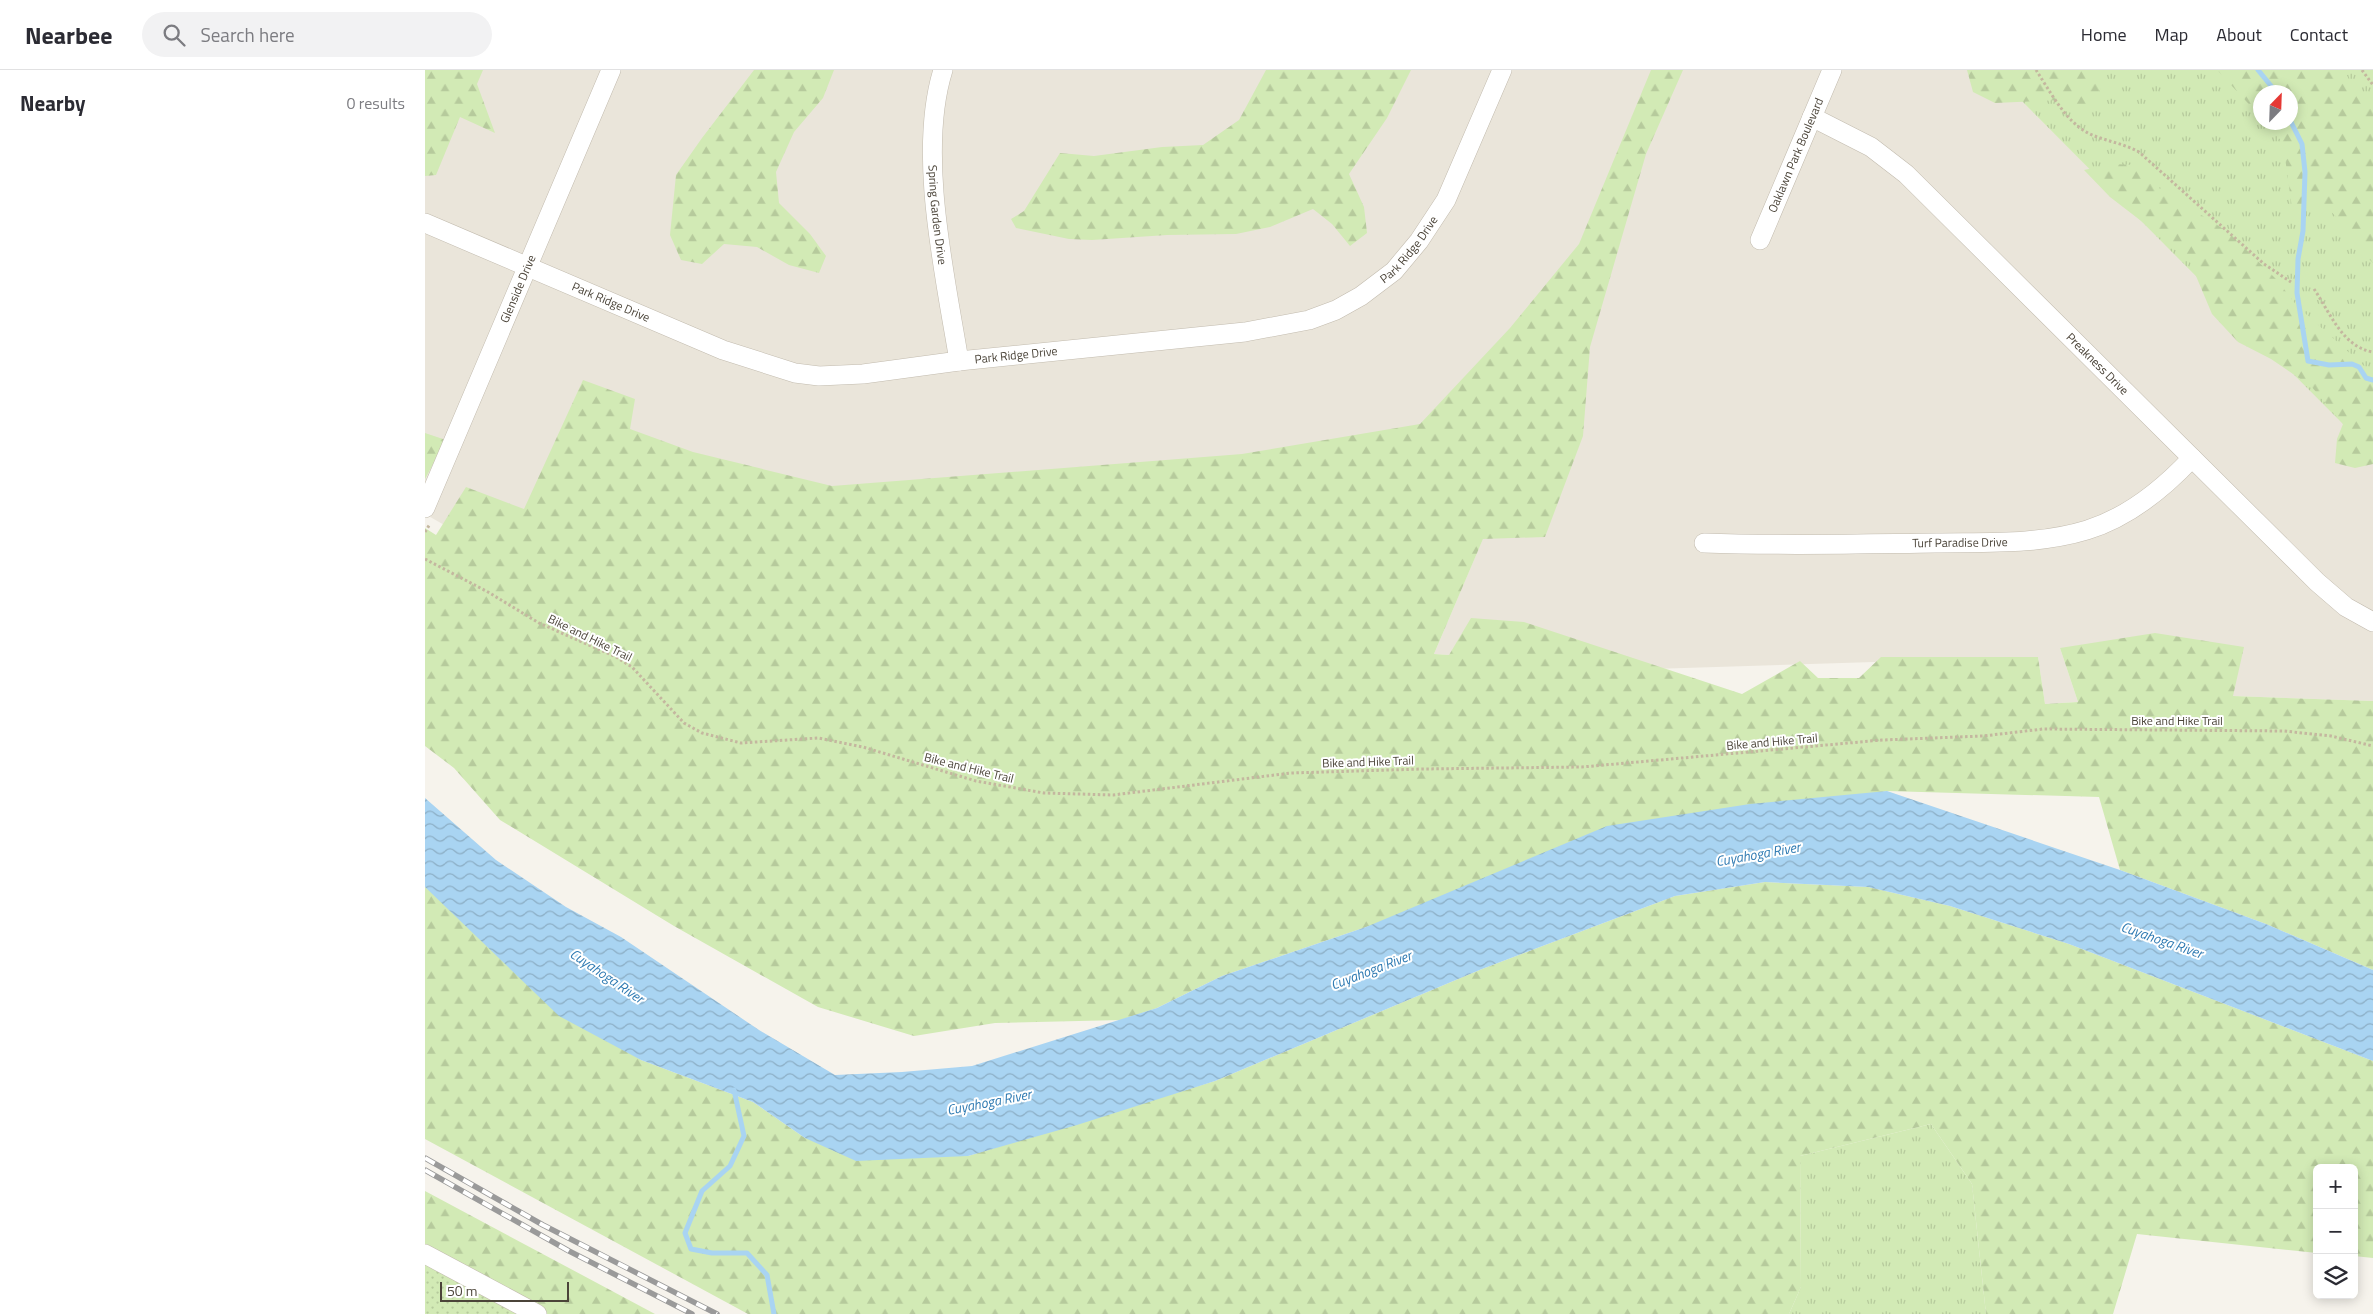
<!DOCTYPE html>
<html lang="en">
<head>
<meta charset="utf-8">
<style>
  :root { --surface:#fff; --page:#f2f2f3; --text:#2b2b33; --muted:#7c7c81; --line:#e1e1e2 }
  body { margin:0; font-family:"Titillium Web",sans-serif; background:var(--page); color:var(--text) }
  .controls { position:absolute; right:15px; bottom:15px; display:grid; overflow:hidden; border-radius:8px; box-shadow:0 2px 12px #0003 }
  .controls button { width:45px; height:45px; display:grid; place-items:center; padding:0; border:0; border-bottom:1px solid var(--line); background:var(--surface); color:var(--text); font:25px sans-serif }
  .compass { position:absolute; left:1828px; top:15px; width:45px; height:45px; border-radius:50%; background:var(--surface); box-shadow:0 2px 12px #0003; rotate:23deg }
  .scale { position:absolute; left:15px; bottom:12px; width:129px; box-sizing:border-box; padding-left:5px; border:2px solid #4b4439; border-top:0; font-size:14px; line-height:18px; white-space:nowrap; color:#4b4439; -webkit-text-stroke:4px #fff; paint-order:stroke }
  .list { margin:0; padding:0; list-style:none }
  h2 { display:flex; justify-content:space-between; align-items:center; height:65px; margin:0; padding:0 20px; font-size:21px }
  h2 small { font-size:16px; font-weight:400; color:var(--muted) }
  .icon { flex:none; width:28px; height:28px; fill:none; stroke:currentColor; stroke-width:2; stroke-linecap:round; stroke-linejoin:round }
  .map { position:relative; flex:none; width:1948px; height:1244px; overflow:hidden }
  header { display:flex; align-items:center; gap:30px; box-sizing:border-box; height:70px; padding:0 25px; background:var(--surface); border-bottom:1px solid var(--line) }
  header strong { font-size:24px }
  nav { display:flex; gap:28px; margin-inline-start:auto; font-size:18px }
  .search { width:350px; height:45px; background:var(--page); display:flex; align-items:center; gap:12px; box-sizing:border-box; padding:0 18px; border-radius:28px; color:var(--muted); font-size:19px }
  main { display:flex }
  aside { flex:1; background:var(--surface) }
  .map>svg:first-child { display:block }
  .residential { fill:#eae5da }
  .grass { fill:url(#grass-tufts); fill-rule:evenodd }
  .forest { fill:url(#forest-firs) }
  .park { fill:url(#park-dots) }
  .water { fill:url(#water-waves) }
  .lines { fill:none; stroke-linecap:round; stroke-linejoin:round }
  .stream { stroke:#a9d4f2; stroke-width:5 }
  .minor-casing { stroke:#c2bbae; stroke-width:20 }
  .path { stroke:#c4b79f; stroke-width:3; stroke-dasharray:2.5 2.5; stroke-linecap:butt }
  .minor { stroke:#fff; stroke-width:19 }
  .rail-casing { stroke:#9a9a9a; stroke-width:5.5 }
  .rail { stroke:#fff; stroke-width:4; stroke-dasharray:11; stroke-linecap:butt }
  .labels { text-anchor:middle; stroke-width:4; stroke-linejoin:round; paint-order:stroke }
  .street-label { font-size:12px; fill:#4b4439; stroke:#fff }
  .water-label { font-size:14px; font-style:italic; fill:#2e7ab2; stroke:#fff }
</style>
</head>
<body>
<header>
<strong>Nearbee</strong>
<div class="search"><svg class="icon" aria-label="search" viewBox="0 0 24 24"><circle cx="10" cy="10" r="6"/><path d="M15 15l6 6"/></svg>Search here</div>
<nav><a>Home</a><a>Map</a><a>About</a><a>Contact</a></nav>
</header>
<main>
<aside>
<h2>Nearby<small>0 results</small></h2>
<ul class="list">
</ul>
</aside>
<div class="map">
<svg width="1948" height="1244" viewBox="0 0 1948 1244">
  <defs>
    <pattern id="grass-tufts" width="24" height="20" patternUnits="userSpaceOnUse" patternTransform="scale(1.25)"><rect width="24" height="20" fill="#d2eab5"/><path d="M3 7l-1-3M5 7V3M7 7l1-3M15 17l-1-3M17 17v-4M19 17l1-3" fill="none" stroke="#b6ca9c"/></pattern>
    <pattern id="forest-firs" width="22" height="20" patternUnits="userSpaceOnUse" patternTransform="scale(1.25)"><rect width="22" height="20" fill="#d2eab5"/><path d="M5 1l3.5 6h-7zM16 11l3.5 6h-7z" fill="#b6ca9c"/></pattern>
    <pattern id="park-dots" width="8" height="8" patternUnits="userSpaceOnUse" patternTransform="scale(1.25)"><rect width="8" height="8" fill="#d2eab5"/><path d="M2 2h.1M6 6h.1" fill="none" stroke="#b6ca9c" stroke-width="1.8" stroke-linecap="round"/></pattern>
    <pattern id="water-waves" width="16" height="10" patternUnits="userSpaceOnUse" patternTransform="scale(1.25)"><rect width="16" height="10" fill="#a9d4f2"/><path d="M0 5q4-4 8 0t8 0" fill="none" stroke="#8caec5"/></pattern>
  </defs>
  <rect width="100%" height="100%" fill="#f6f3ec"/>
  <!-- residential -->
  <path class="residential" d="M0,0H1566L1948,383V631L1808,626L1635,578L1653,632L1620,634L1613,587L1227,599L1009,584L1079,419L142,525L0,444Z"/>
  <!-- grass -->
  <path class="grass" d="M1566,0H1948V383L1918,354ZM1836,22H1866V52H1836Z
    M1506,1054L1547,1114L1561,1244H1364L1376,1217L1375,1086Z"/>
  <!-- forest -->
  <path class="forest" d="M0,0H58L52,14L70,63L35,47L11,105L0,106Z
    M329,0H409L398,28L369,62L351,102L354,133L385,164L401,186L394,203L364,195L332,177L299,174L277,194L256,190L245,165L251,105L277,68Z
    M841,0H986L962,48L924,104L939,137L942,163L925,176L907,154L888,139L845,157L811,164L742,165L667,170L644,169L591,158L586,149L599,141L635,83L669,86L737,77L778,75L814,50Z
    M1226,0H1258L1221,84L1165,277L1158,366L1120,467L1058,469L1009,584L1024,585L1046,548L1099,552L1317,624L1375,591L1393,608H1434L1456,587H1613L1620,634L1653,632L1635,578L1730,563L1819,577L1808,626L1948,631V900L1841,854L1695,800L1674,727L1462,721L941,857L797,906L732,938L696,950L570,953L489,966L393,937L249,856L75,750L29,698L0,676V458L11,465L41,417L99,439L158,310L210,329L205,359L268,382L407,416L817,384L995,354L1085,258L1154,174Z
    M1542,0H1677L1679,14L1663,38L1637,30L1570,33L1548,22Z
    M1792,0H1919L1928,17L1948,40V193L1935,180L1918,153L1899,135L1867,138L1858,73L1841,53L1866,52V22H1836L1835,46Z
    M1687,94L1711,95L1734,118L1803,162L1852,210L1872,236L1948,304V394L1930,398L1910,393L1912,369L1918,354L1886,316L1846,289L1813,272L1787,244L1763,187L1685,127L1659,100Z
    M0,363L21,370L0,409Z
    M1340,812L1443,817L1525,836L1644,874L1948,991V1188L1929,1186V1098H1892V1183L1712,1164L1688,1244H1561L1547,1114L1506,1054L1375,1086L1376,1217L1364,1244H323L0,1069V817L216,990L328,1032L380,1068L543,1086L790,1011L1057,899L1250,826Z
    M0,1121L230,1244H0Z"/>
  <!-- park -->
  <path class="park" d="M0,1184L112,1244H0Z"/>
  <!-- water -->
  <path class="water" d="M1462,721L1695,800L1841,854L1948,900V991L1644,874L1525,836L1443,817L1340,812L1250,826L1057,899L790,1011L652,1055L543,1086L431,1091L380,1068L328,1032L216,990L134,946L0,817V728L71,790L141,837L196,867L334,960L410,1005L477,1002L547,996L732,938L797,906L941,857L1182,756L1325,734Z"/>
  <g class="lines">
    <!-- stream -->
    <path class="stream" d="M1833,0L1851,22
      M1866,52L1877,74L1880,102L1878,161L1873,189L1872,223L1883,291L1904,295L1927,294L1934,297L1941,308L1948,310
      M309,1020L319,1066L305,1096L277,1121L260,1163L266,1179L287,1183H322L342,1205L349,1244"/>
    <defs>
      <g id="minor">
        <path id="s1" d="M518,0C492,83 520,205 534,291"/>
        <path id="s2" d="M1387,47L1446,77L1481,104L1892,512L1921,537L1948,552"/>
        <path id="s3" d="M0,153L298,280L370,303L394,306L438,304L534,291L820,262L884,250L911,240L936,226L969,201L994,171L1021,130L1077,0"/>
        <path id="s4" d="M1335,170L1407,0"/>
        <path id="s5" d="M0,438L186,0"/>
        <path id="s6" d="M1279,473C1357,476 1433,474 1511,473C1561,472 1613,475 1662,460C1704,447 1738,419 1767,388"/>
        <path d="M0,1184L112,1244"/>
      </g>
    </defs>
    <!-- minor casing -->
    <use href="#minor" class="minor-casing"/>
    <!-- path -->
    <path class="path" d="M1611,0C1625,21 1640,51 1663,63C1679,71 1698,73 1714,82L1839,194L1866,212
      M1937,0L1948,15
      M1889,219C1905,242 1917,277 1948,282
      M0,462L5,454
      M0,489L63,522L114,553L191,587L207,597L259,653L277,663L316,673L393,668L438,677L551,711L619,723L688,725L866,703L997,699L1157,697L1457,670L1558,666L1618,659L1859,661L1906,666L1948,676"/>
    <!-- minor -->
    <use href="#minor" class="minor"/>
    <defs>
      <path id="rail" d="M0,1088L118,1155L292,1244
        M0,1100L144,1181L267,1244"/>
    </defs>
    <!-- rail casing -->
    <use href="#rail" class="rail-casing"/>
    <!-- rail -->
    <use href="#rail" class="rail"/>
  </g>
  <g class="labels">
    <!-- street labels -->
    <g class="street-label">
      <text dy="4" stroke="none"><textPath href="#s4" startOffset="92">Oaklawn Park Boulevard</textPath></text>
      <text dy="4" stroke="none"><textPath href="#s1" startOffset="146">Spring Garden Drive</textPath></text>
      <text dy="4" stroke="none"><textPath href="#s3" startOffset="1042">Park Ridge Drive</textPath></text>
      <text dy="4" stroke="none"><textPath href="#s5" startOffset="238">Glenside Drive</textPath></text>
      <text dy="4" stroke="none"><textPath href="#s3" startOffset="202">Park Ridge Drive</textPath></text>
      <text dy="4" stroke="none"><textPath href="#s3" startOffset="622">Park Ridge Drive</textPath></text>
      <text dy="4" stroke="none"><textPath href="#s2" startOffset="380">Preakness Drive</textPath></text>
      <text dy="4" stroke="none"><textPath href="#s6" startOffset="256">Turf Paradise Drive</textPath></text>
      <text transform="translate(165 568) rotate(26)" y="4">Bike and Hike Trail</text>
      <text x="1752" y="655">Bike and Hike Trail</text>
      <text transform="translate(1347 672) rotate(-5)" y="4">Bike and Hike Trail</text>
      <text transform="translate(943 692) rotate(-2)" y="4">Bike and Hike Trail</text>
      <text transform="translate(544 698) rotate(14)" y="4">Bike and Hike Trail</text>
    </g>
    <!-- water labels -->
    <g class="water-label">
      <text transform="translate(1333 784) rotate(-10)" y="5">Cuyahoga River</text>
      <text transform="translate(1737 870) rotate(19)" y="5">Cuyahoga River</text>
      <text transform="translate(946 900) rotate(-21)" y="5">Cuyahoga River</text>
      <text transform="translate(182 906) rotate(34)" y="5">Cuyahoga River</text>
      <text transform="translate(564 1032) rotate(-11)" y="5">Cuyahoga River</text>
    </g>
  </g>
</svg>
<div class="controls">
<button>+</button>
<button>−</button>
<button><svg class="icon" aria-label="layers" viewBox="0 0 24 24"><path d="M12 4l9 5-9 5-9-5zM3 14l9 5 9-5"/></svg></button>
</div>
<svg class="compass" viewBox="-18 -18 36 36"><path d="M0-13l5 13h-10z" fill="#e53935"/><path d="M0 13l5-13h-10z" fill="#7c7c81"/></svg>
<div class="scale">50 m</div>
</div>
</main>
</body>
</html>
